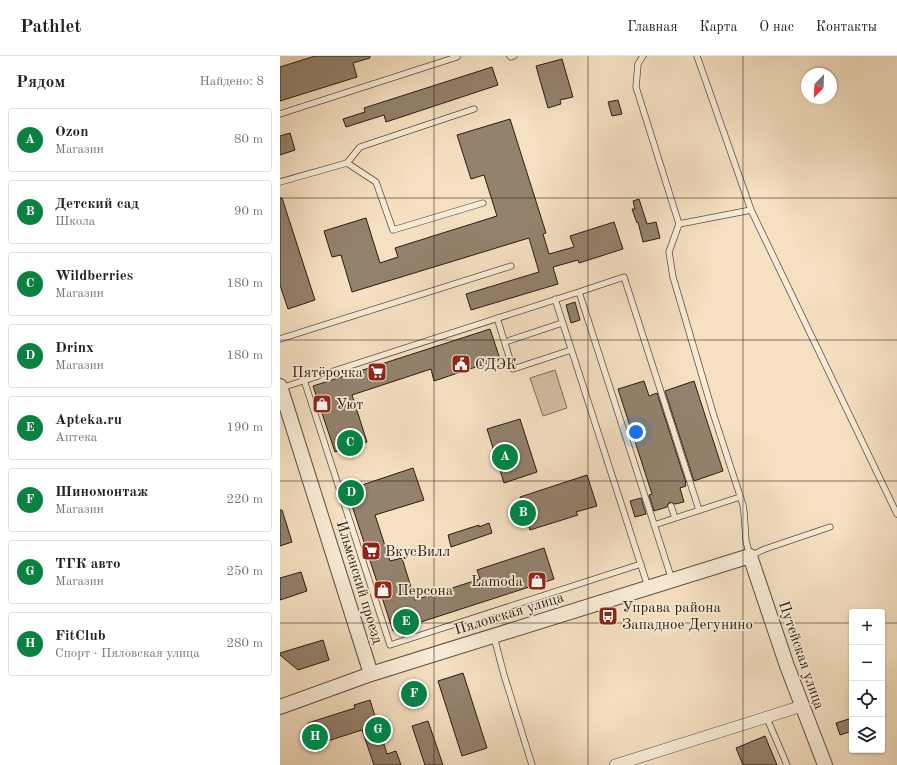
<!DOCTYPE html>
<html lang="ru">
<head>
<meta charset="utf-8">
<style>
  :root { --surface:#fff; --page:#f2f2f2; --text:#202124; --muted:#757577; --line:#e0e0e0; --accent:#0b8043 }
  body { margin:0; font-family:"Old Standard TT",serif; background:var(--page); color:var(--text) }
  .controls { position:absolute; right:12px; bottom:12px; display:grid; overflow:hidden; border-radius:4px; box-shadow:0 1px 3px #0004 }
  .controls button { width:36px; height:36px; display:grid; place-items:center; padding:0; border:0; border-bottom:1px solid var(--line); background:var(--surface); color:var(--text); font:20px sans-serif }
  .compass { position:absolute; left:521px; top:12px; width:36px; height:36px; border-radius:50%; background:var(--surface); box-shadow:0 1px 3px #0004; rotate:203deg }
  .you { position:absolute; left:356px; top:376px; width:14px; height:14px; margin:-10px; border:3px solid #fff; border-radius:50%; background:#1a73e8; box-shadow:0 0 0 6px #1a73e833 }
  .badge { display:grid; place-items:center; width:26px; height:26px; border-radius:50%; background:var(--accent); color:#fff; font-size:13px; font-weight:700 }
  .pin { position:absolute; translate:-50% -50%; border:2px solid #fff; box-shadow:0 1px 4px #0006 }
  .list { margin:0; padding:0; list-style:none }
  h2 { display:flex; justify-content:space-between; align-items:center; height:52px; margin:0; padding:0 16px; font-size:17px }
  h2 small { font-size:13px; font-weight:400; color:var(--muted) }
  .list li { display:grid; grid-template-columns:26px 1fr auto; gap:12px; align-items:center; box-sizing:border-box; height:64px; margin:0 8px 8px; padding:0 8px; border:1px solid var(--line); border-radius:4px }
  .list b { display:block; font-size:15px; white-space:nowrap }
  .list p { margin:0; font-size:13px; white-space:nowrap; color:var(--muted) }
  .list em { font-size:13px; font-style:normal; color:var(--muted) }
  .icon { flex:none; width:22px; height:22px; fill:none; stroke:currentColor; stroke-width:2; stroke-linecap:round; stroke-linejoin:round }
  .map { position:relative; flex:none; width:617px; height:709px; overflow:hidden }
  header { display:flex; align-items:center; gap:24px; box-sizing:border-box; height:56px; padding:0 20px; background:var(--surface); border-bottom:1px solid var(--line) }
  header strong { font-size:19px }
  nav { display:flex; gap:22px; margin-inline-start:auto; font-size:14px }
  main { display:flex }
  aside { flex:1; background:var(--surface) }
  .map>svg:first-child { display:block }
  .green { fill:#d2bfa3; stroke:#7e6e5a }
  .building { fill:#93826d; stroke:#291c12 }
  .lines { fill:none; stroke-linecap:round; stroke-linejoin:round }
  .service-casing { stroke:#5c4d3e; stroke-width:7 }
  .minor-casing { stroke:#5c4d3e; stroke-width:12 }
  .tertiary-casing { stroke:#5c4d3e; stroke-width:16 }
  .service { stroke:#f8ebd7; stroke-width:5.5 }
  .minor { stroke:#f8ebd7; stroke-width:11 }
  .tertiary { stroke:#f8ebd7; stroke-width:14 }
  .grid { fill:none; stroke:#291c12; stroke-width:1; stroke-opacity:0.55 }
  .labels { text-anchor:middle; stroke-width:3.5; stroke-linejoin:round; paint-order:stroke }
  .poi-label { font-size:15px; fill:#291c12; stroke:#f8ebd7; text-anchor:start }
  .street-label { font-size:15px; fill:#291c12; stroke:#f8ebd7 }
</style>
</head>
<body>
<header>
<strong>Pathlet</strong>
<nav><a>Главная</a><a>Карта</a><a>О нас</a><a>Контакты</a></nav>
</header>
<main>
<aside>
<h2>Рядом<small>Найдено: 8</small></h2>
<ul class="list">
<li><span class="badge">A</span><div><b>Ozon</b><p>Магазин</p></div><em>80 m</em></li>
<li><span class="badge">B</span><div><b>Детский сад</b><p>Школа</p></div><em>90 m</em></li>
<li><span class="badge">C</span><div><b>Wildberries</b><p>Магазин</p></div><em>180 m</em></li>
<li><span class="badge">D</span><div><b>Drinx</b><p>Магазин</p></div><em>180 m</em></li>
<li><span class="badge">E</span><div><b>Apteka.ru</b><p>Аптека</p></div><em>190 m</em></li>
<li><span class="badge">F</span><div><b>Шиномонтаж</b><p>Магазин</p></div><em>220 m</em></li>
<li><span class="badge">G</span><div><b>ТГК авто</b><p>Магазин</p></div><em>250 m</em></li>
<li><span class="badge">H</span><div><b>FitClub</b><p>Спорт · Пяловская улица</p></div><em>280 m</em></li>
</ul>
</aside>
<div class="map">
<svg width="617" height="709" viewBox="0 0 617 709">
  <rect width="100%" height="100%" fill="#f5e0c1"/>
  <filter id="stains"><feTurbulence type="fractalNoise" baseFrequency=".005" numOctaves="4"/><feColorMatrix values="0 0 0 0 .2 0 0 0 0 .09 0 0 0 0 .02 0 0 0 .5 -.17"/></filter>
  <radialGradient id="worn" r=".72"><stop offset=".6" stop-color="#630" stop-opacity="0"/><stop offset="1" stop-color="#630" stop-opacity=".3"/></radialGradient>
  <!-- green -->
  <path class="green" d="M275,314L287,352L263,360L250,322Z"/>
  <!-- building -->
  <path class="building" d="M35,0H90V2L73,7L77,21L0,45V11Z
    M282,3L293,41L280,44L281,48L268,52L256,10Z
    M212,11L218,29L106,66L104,59L66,71L63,63L85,56L84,52Z
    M338,44L342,58L332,60L328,46Z
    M230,63L266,177L263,178L269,198L294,191L290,180L334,166L343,193L299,207L298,204L273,211L278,228L191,254L186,238L259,216L249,182L72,236L61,199L52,201L44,175L86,162L100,207L118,201L115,192L217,160L204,119L191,123L177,79Z
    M10,77L15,94L0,99V80Z
    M0,142H2L35,244L8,253L0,229Z
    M359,143L367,168L376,166L380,182L363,186L358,166L357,167L352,153H355L353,145Z
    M295,246L300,264L291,267L286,249Z
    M210,273L220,303L154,325L151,313L72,339L87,386L55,396L33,330Z
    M364,325L369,340L377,337L406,427H405L406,430L400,432L404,446L395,448L390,446L388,448L387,451L374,455L369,439L372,438L338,333Z
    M414,325L443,415L414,425L385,335Z
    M240,363L257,416L224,427L207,373Z
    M133,412L144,444L95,459L110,505L122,502L135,544L200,523L197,514L264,492L274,523L113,575L67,434Z
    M307,419L317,450L296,456L298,459L250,474L240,441Z
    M361,442L366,458L355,461L350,445Z
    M0,454H2L12,486L0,490Z
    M209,467L212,477L171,491L168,479L199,469V471Z
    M21,516L27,535L0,544V522Z
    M43,584L49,604L18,614L0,599V597Z
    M183,617L207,692L182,700L158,625Z
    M90,644L107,698L116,695L121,709H94L82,674L35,689L28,667L75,652L74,649Z
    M572,662V675L560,679L556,667Z
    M148,665L163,709H145L132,670Z
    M485,680L497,709H463L456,692Z"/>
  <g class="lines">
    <defs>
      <path id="service" d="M230,0L231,1L234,0
        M363,0L358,8L356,31L399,168L389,196L393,221L433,357L463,449L464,456L466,485L470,500L485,493L550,471
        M417,0L471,154
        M0,58L177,1
        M67,107L80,91L194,53
        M0,126L67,107L96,126L113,174L203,147
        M399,168L471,154L617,458
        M275,243L368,531
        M217,262L233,313L291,294
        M0,283L231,210
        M225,286L282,267
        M24,324L110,589L361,508
        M1,332L299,236
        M391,450L395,462
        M374,469L460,441
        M392,524L299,236L344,221L419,454
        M214,581L224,619L252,709
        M486,660L507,709"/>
      <path id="minor" d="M335,709L522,650"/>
      <path id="tertiary" d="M0,330L91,618
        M0,651L91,618L470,500L507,610L545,709"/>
    </defs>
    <!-- service casing -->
    <use href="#service" class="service-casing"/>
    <!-- minor casing -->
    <use href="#minor" class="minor-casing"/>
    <!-- tertiary casing -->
    <use href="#tertiary" class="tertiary-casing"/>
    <!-- service -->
    <use href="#service" class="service"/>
    <!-- minor -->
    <use href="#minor" class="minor"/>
    <!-- tertiary -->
    <use href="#tertiary" class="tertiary"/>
  </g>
  <!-- grid -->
  <path class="grid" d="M154,0V709M308,0V709M463,0V709M0,142H617M0,284H617M0,425H617M0,567H572M602,567H617"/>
  <!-- icons -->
  <defs>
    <symbol id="civic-square" viewBox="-11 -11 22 22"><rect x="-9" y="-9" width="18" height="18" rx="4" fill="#8f2418" stroke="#f8ebd7"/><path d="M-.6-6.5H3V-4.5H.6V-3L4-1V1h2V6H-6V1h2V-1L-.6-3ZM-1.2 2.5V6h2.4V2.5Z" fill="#fff"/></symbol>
    <symbol id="supermarket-square" viewBox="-11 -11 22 22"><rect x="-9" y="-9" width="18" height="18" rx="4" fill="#8f2418" stroke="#f8ebd7"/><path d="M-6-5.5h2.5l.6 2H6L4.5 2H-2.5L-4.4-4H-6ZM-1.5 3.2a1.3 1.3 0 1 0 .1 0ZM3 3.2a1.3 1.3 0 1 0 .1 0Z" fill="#fff"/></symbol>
    <symbol id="shop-square" viewBox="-11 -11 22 22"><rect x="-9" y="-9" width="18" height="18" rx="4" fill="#8f2418" stroke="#f8ebd7"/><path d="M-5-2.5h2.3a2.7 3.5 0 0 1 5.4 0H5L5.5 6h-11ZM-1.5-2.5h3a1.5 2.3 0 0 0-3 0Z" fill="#fff"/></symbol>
    <symbol id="bus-square" viewBox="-11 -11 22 22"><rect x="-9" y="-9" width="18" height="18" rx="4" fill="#8f2418" stroke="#f8ebd7"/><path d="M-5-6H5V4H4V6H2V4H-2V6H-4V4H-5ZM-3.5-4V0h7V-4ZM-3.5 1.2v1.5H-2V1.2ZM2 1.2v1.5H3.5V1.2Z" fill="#fff"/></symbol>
  </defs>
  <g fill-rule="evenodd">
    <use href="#civic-square" x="170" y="297" width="22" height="22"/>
    <use href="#supermarket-square" x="86" y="305" width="22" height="22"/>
    <use href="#shop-square" x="31" y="337" width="22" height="22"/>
    <use href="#supermarket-square" x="80" y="484" width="22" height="22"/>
    <use href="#shop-square" x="246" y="514" width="22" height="22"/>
    <use href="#shop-square" x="92" y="523" width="22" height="22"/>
    <use href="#bus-square" x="317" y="549" width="22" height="22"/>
  </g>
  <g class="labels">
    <!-- poi labels -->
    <g class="poi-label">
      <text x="195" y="313">СДЭК</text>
      <text x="83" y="321" text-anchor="end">Пятёрочка</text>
      <text x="56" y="353">Уют</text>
      <text x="105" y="500">ВкусВилл</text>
      <text x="243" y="530" text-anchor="end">Lamoda</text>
      <text x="117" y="539">Персона</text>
      <text x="342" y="556">Управа района<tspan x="342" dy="17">Западное Дегунино</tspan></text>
    </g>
    <!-- street labels -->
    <g class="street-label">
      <text transform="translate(80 526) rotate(73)" y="5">Ильменский проезд</text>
      <text transform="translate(229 557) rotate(-17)" y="5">Пяловская улица</text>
      <text transform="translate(522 599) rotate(71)" y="5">Путейская улица</text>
    </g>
  </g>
  <rect width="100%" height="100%" filter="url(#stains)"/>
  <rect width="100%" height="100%" fill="url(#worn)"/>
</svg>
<div class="controls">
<button>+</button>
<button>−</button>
<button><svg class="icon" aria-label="locate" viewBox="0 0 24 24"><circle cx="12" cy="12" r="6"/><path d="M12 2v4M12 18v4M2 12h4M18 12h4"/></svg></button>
<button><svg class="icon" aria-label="layers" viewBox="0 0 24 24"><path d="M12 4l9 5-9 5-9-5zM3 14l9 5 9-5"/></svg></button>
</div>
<svg class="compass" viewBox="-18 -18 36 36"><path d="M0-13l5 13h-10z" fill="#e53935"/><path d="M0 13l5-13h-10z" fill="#757577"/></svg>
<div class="you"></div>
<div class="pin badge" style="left:225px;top:401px">A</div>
<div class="pin badge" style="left:243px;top:457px">B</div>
<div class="pin badge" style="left:70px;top:387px">C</div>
<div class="pin badge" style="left:71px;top:437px">D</div>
<div class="pin badge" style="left:126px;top:566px">E</div>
<div class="pin badge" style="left:134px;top:638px">F</div>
<div class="pin badge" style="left:98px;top:674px">G</div>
<div class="pin badge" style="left:35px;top:681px">H</div>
</div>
</main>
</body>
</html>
